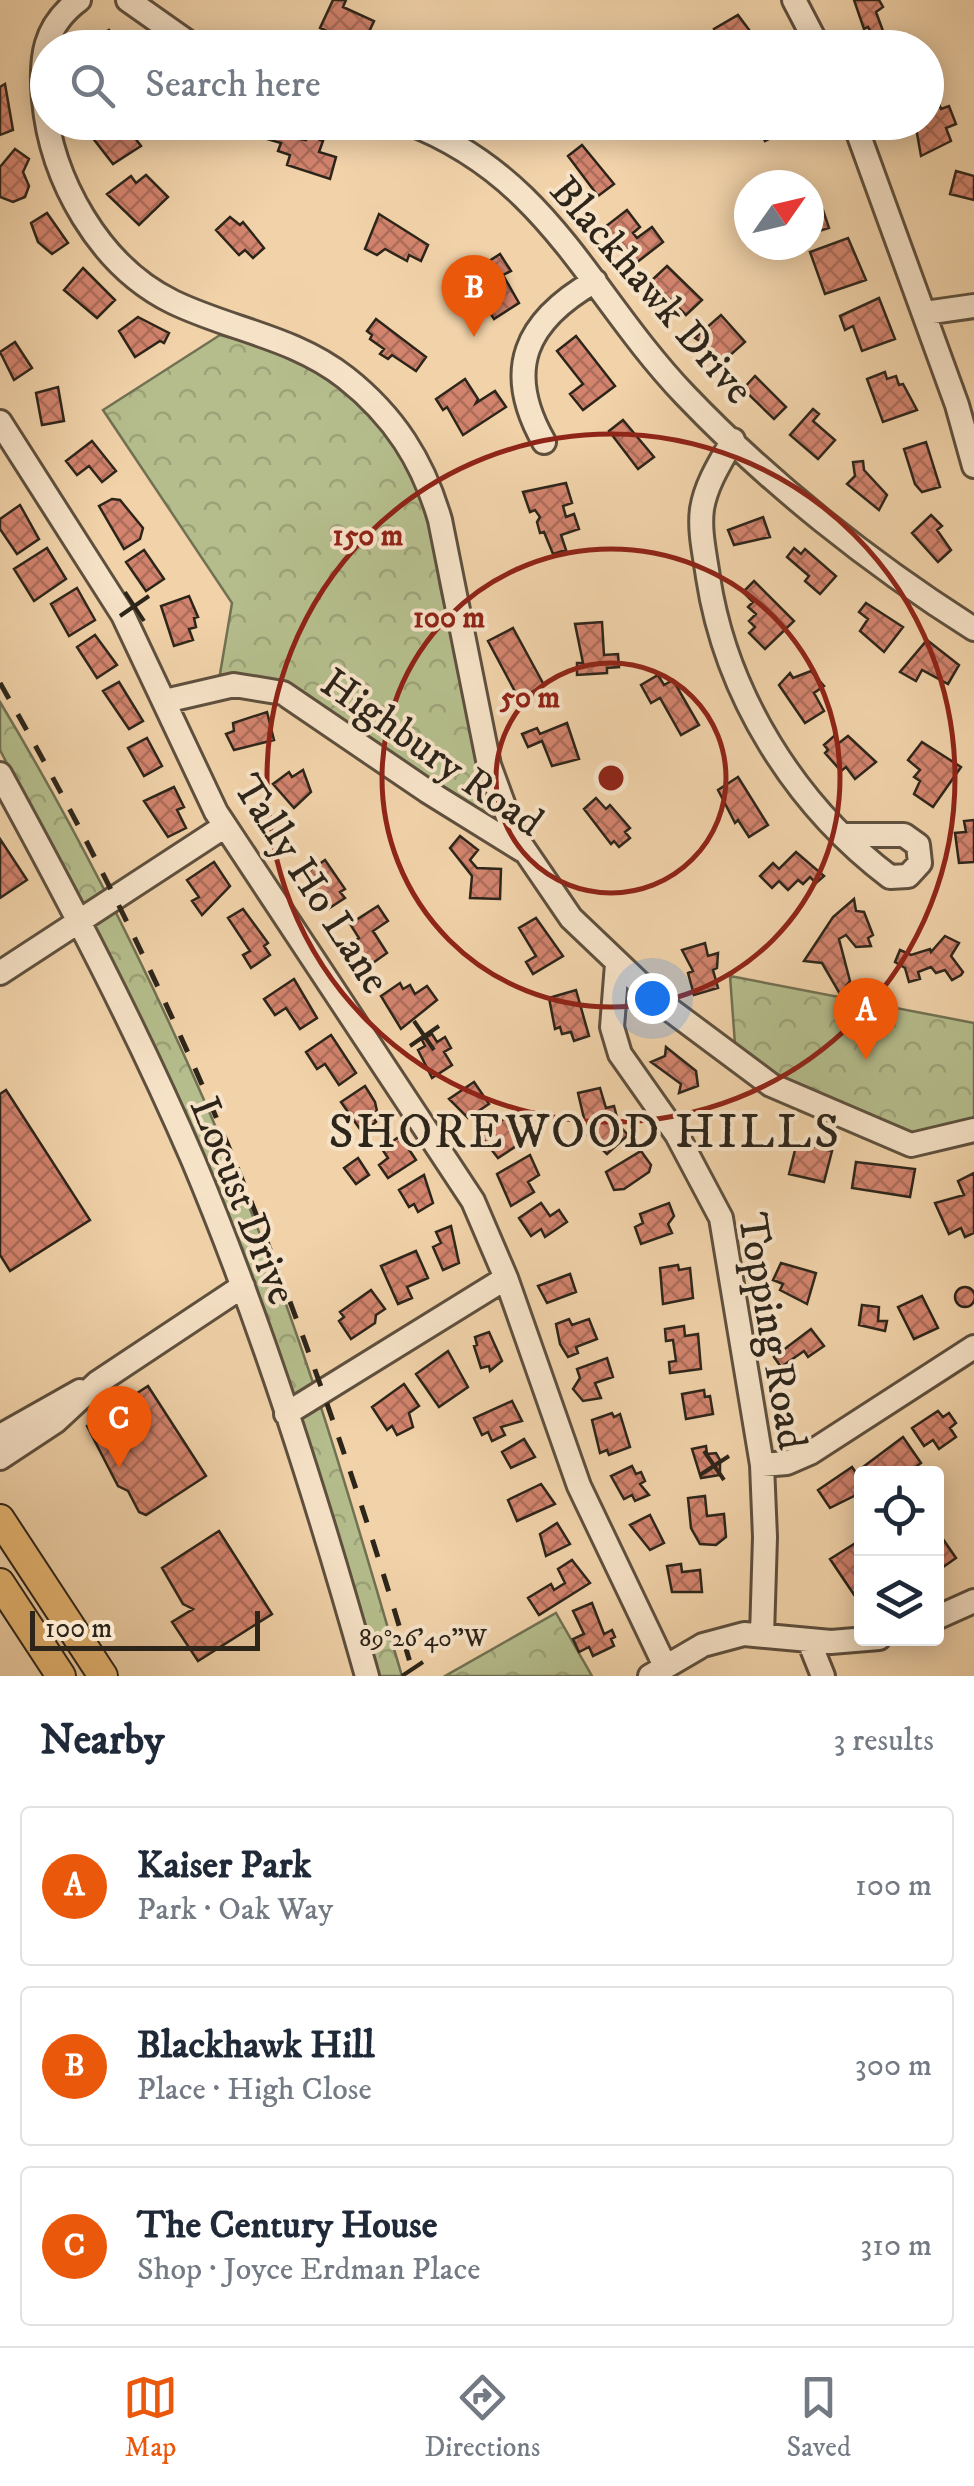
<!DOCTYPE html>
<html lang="en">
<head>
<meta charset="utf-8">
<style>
  :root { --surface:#fff; --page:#f2f2f3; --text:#1f2937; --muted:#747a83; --line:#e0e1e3; --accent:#ea580c }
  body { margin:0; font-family:"IM FELL DW Pica",serif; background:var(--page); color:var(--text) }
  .controls { position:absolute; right:30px; bottom:30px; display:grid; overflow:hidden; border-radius:10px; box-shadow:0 5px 25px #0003 }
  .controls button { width:90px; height:90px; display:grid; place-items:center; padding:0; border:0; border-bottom:2px solid var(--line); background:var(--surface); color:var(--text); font:50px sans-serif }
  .compass { position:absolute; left:734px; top:170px; width:90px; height:90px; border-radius:50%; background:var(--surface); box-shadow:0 5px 25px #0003; rotate:56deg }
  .scale { position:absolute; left:30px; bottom:25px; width:230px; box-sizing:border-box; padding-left:10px; border:5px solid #2d251a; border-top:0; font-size:28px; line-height:35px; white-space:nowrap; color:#2d251a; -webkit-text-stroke:8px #f6e2c7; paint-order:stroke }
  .you { position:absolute; left:652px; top:998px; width:35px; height:35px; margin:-25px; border:8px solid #fff; border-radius:50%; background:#1a73e8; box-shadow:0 0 0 15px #1a73e833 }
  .badge { display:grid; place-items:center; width:65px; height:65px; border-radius:50%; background:var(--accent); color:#fff; font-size:32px; font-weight:700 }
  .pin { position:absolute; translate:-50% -82px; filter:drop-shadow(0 2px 5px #0008) }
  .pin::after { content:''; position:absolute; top:52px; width:35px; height:30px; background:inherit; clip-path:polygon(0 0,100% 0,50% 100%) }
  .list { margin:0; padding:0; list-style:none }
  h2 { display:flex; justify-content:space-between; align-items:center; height:130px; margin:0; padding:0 40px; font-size:42px }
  h2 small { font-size:32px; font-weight:400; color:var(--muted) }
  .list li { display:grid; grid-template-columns:65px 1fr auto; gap:30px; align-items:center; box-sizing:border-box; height:160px; margin:0 20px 20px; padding:0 20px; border:2px solid var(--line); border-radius:10px }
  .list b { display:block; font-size:38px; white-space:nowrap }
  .list p { margin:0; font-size:32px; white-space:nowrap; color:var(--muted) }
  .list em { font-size:32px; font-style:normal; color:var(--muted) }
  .icon { flex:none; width:55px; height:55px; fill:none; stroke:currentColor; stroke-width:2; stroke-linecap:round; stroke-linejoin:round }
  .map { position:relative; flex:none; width:974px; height:1676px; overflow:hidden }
  .search { position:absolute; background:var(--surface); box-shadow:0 5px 25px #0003; left:30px; right:30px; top:30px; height:110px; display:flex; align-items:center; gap:25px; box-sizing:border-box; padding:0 35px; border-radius:55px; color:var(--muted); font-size:38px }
  .sheet { height:670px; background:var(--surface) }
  nav { display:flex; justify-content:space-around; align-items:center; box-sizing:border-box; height:140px; border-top:2px solid var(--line); background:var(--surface); font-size:28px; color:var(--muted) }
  nav a { display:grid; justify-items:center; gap:5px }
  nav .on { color:var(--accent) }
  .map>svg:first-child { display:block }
  .park { fill:url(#park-crowns); stroke:#717153; stroke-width:2.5 }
  .building { fill:url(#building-cross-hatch); stroke:#2d251a; stroke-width:2.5 }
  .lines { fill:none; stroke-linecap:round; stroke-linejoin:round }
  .minor-casing { stroke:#5e503e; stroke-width:28 }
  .major-casing { stroke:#2d251a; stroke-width:32 }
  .minor { stroke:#f6e2c7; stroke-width:22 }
  .major { stroke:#e8b974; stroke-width:28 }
  .rail { stroke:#2d251a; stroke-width:5; stroke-dasharray:18 18; stroke-linecap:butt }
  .ticks { fill:none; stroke:#2d251a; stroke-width:4 }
  .ring { fill:none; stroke:#8f2418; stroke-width:5 }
  .labels { text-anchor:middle; stroke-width:8; stroke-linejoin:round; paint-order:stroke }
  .street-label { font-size:42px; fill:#2d251a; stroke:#f6e2c7 }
  .quarter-label { font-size:48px; letter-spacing:2.5px; fill:#2d251a; stroke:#f6e2c7 }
  .ticks-label { font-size:25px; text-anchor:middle; fill:#2d251a; stroke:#f6e2c7; stroke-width:8; stroke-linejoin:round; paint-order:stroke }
  .centre { fill:#8f2418; stroke:#f6e2c7; stroke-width:5 }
  .ring-label { font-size:30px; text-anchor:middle; font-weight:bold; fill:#8f2418; stroke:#f6e2c7; stroke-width:8; stroke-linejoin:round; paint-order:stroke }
</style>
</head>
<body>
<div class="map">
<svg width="974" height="1676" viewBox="0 0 974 1676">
  <defs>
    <pattern id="park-crowns" width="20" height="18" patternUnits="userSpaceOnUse" patternTransform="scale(2.5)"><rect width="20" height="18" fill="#b5bd8c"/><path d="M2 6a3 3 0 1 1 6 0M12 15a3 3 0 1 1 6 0" fill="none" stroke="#9ca278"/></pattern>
    <pattern id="building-cross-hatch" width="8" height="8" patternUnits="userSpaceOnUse" patternTransform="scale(2.5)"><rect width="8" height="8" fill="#d3846e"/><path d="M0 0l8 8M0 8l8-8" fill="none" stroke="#ac6c5a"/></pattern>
  </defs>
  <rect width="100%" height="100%" fill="#f1d2a9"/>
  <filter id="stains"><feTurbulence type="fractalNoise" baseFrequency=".002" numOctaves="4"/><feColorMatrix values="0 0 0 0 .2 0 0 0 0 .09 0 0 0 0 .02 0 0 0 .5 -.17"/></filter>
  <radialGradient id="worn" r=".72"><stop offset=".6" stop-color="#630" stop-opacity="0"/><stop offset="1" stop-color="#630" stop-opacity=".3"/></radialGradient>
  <!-- park -->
  <path class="park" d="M220,335L295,355L358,396L402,447L427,501L440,586L480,767L507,836L299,689L220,674L232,603L103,410Z
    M0,702C95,860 176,1028 246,1199C309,1354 355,1516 402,1676H377L125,992L0,750Z
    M730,976L974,1023V1120L906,1135L791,1087L735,1044Z
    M556,1613L592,1676H445Z"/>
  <!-- building -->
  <path class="building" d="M333,0H346L343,7L374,21L362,47L320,28Z
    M854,0H879L883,7L876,12L883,31L873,36L868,27L864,29Z
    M738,15L750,31L757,48H727L732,44L727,35L720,39L714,29Z
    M109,30L113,38L122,33L128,45L75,48Z
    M5,84L13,130L0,135V87Z
    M939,104L941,109L949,106L956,124L946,128L951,141L921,156L915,122H926V108Z
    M115,122L122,133L128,129L141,146L113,164L92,137Z
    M265,122L290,130L288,137L306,140L308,134L323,141L319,152L336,157L330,179L287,165L290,155L278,151L281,143L260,137Z
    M755,122H778L782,132L765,141Z
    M582,145L614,184L598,196L568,156Z
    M15,149L29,159L23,172L29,186L25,197L13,202L0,197V167Z
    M956,171L974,176V200L950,194Z
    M146,175L168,197L139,225L107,194L131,176L136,183Z
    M809,208L811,214L823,210L829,228L809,234Z
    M627,210L640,227L633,233L637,238L652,227L663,242L631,267L605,227Z
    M47,213L68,243L52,254L38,242L31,223Z
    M379,214L428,245L421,261L409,255L407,261L385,249L377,255L365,249Z
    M230,217L240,225L243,222L264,248L253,258L245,250L239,255L216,230Z
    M848,238L866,280L825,294L810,252Z
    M500,254L511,271L503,275L519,303L494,319L487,308L482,311L467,286L485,275L480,267Z
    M667,266L702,300L686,315L651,281Z
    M83,268L115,300L97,318L64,290Z
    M879,298L895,339L862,351L853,326L845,330L840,316Z
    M721,315L745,342L719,365L711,356L715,352L695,338Z
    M138,317L169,333L164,343L160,341L135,357L119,331Z
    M376,319L426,357L416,371L392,355L388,359L380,354L384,349L370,339L372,335L367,331Z
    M576,336L615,386L583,410L570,394L583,384L557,351Z
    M15,342L32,368L14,380L0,352Z
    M885,372L887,379L896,376L899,385L903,384L917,410L883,422L867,379Z
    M755,376L786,407L774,419L743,389Z
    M465,379L478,399L476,403L495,391L506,407L463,435L447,407L443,410L436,399Z
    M58,387L64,421L42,425L36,393Z
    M813,409L819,414L813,421L835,440L818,459L790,435Z
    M623,420L654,457L638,469L609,431Z
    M92,441L116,471L102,482L89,466L77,475L66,461Z
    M926,442L940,487L922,492L915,484L904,449Z
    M863,461L864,470L887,495L879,510L847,484L855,476L853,462Z
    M566,483L572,503L563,506L566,517L574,514L579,529L561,535L566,550L553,554L544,532L540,533L537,522L540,517L535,510L530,512L523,492Z
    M112,499L120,500L143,528L140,539L124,549L99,506Z
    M20,505L39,539L17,554L0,529V519Z
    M931,515L942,526L937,530L951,550L938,562L912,533Z
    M763,517L770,537L734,545L728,530Z
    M47,548L66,579L34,601L14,569Z
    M794,548L801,554L805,549L836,576L820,594L805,581L809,576L787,557Z
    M144,550L164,579L146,591L126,562Z
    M754,581L794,621L765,649L749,633L755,627L749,621L756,614L748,607L753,602L743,592Z
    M77,588L95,620L69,636L51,604Z
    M189,596L198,617L194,618L196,627L189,629L193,640L174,646L161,606Z
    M866,603L903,627L884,652L860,631L868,619L859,612Z
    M602,622L604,655L618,654L619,667L607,668V673L577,675V663H583L575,624Z
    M513,628L544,685L519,699L488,641Z
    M95,635L117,665L97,678L77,647Z
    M927,640L959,665L948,684L922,670L916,681L900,672Z
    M811,671L824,686L814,693L824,711L805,723L779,685L790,673L793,678Z
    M658,675L664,685L673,680L699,725L681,735L660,698L651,703L641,685Z
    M119,682L143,721L129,729L103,691Z
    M267,712L274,740L234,750L226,734L234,731L233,723Z
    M567,723L579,759L552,766L542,741L528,747L522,734L537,728L540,734Z
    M834,736L839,743L848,736L876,762L855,779L846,767L841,771L825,753L828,750L824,745Z
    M147,738L162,766L144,776L128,748Z
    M922,742L961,767L933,807L914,794L920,781L914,777L920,770L908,760Z
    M303,770L311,792L294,808L273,784L289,772L292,777Z
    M738,777L768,825L749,837L738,820L735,823L718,790Z
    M174,787L184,807L177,810L186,828L168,837L144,801Z
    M596,798L606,809L610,805L630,828L625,832L630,838L619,847L614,841L611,844L584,809Z
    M974,820V862L959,863L955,833L966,832L964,821Z
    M460,836L478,850L470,860L477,868L501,869L500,899L470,898L472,876L450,848Z
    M0,839L27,880L0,898Z
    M796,852L824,876L816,883L810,877L803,884L798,880L788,890L779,881L772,888L760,876L773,863L779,869Z
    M325,860L345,889L340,892L345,898L328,909L306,873Z
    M214,862L230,886L202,915L192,901L199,897L187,880Z
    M854,899L856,911L864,912L873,935L868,938L871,946L856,947L846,935L839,939L850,981L840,994L822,963L804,961L833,917Z
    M378,906L388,921L373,931L387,953L367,967L353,952L351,943L359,938L350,924Z
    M243,909L268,943L264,946L270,955L251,968L243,955L250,951L228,918Z
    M536,918L563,956L533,974L526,962L536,956L519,928Z
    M945,936L959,943L951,956L963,972L961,975L952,980L945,970L936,973L931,967L918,972L920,979L909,982L905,968L895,962L900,950L911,955L930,949L931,952Z
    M705,943L708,956L718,953L717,968L713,970L718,988L694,995L688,973L693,971L682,950Z
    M294,979L317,1018L300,1029L286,1008L275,1015L264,999Z
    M400,983L403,989L410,985L415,994L427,986L437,1000L401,1029L381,996Z
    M576,990L589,1036L574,1041L571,1032L562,1034L560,1027L555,1029L549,998Z
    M432,1034L437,1042L445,1037L451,1048L444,1052L452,1065L432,1078L418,1050L425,1046L422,1040Z
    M331,1035L356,1073L339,1085L325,1064L317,1069L306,1052Z
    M666,1047L696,1071L698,1086L679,1093L681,1084L651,1062L665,1056Z
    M474,1082L489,1104L468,1118L449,1099Z
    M365,1086L375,1102L377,1111L371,1114L376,1122L362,1132L341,1102Z
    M600,1088L606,1108L614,1106L617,1117L613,1119L628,1135L607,1154L582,1130L586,1127L578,1093Z
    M6,1090L90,1220L10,1271L0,1255V1094Z
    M505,1118L521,1143L498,1158L480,1135Z
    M400,1136L416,1160L388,1178L379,1165L388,1158L382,1149Z
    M797,1142L832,1151L824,1182L789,1174Z
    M641,1151L651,1165L649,1172L624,1189L614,1190L606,1172Z
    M530,1155L539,1175L528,1182L534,1192L511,1206L497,1174Z
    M358,1158L369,1175L356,1184L344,1168Z
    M856,1162L915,1169L910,1197L852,1188Z
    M974,1173V1233L965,1237L961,1228L949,1234L935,1203L964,1195L958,1181Z
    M424,1175L433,1203L418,1212L414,1204L409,1207L399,1190Z
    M541,1203L550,1216L559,1210L567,1222L545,1237L541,1229L531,1236L519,1218Z
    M669,1203L674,1216L668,1224L672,1233L641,1244L635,1227L643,1223L640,1214Z
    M451,1226L459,1263L443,1270L433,1247L441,1243L436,1232Z
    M416,1251L428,1278L407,1287L412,1298L398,1304L381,1266Z
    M781,1263L816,1273L807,1304L780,1290L783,1284L773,1280Z
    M678,1265L679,1270L690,1268L693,1298L663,1304L660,1268Z
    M570,1274L576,1292L547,1303L538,1286Z
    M955 1297a10 10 0 1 1 20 0a10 10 0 1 1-20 0Z
    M371,1290L385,1309L376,1315L375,1323L351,1339L339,1321L344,1317L340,1312Z
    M922,1296L938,1328L914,1339L898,1307Z
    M862,1305L879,1307L878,1321H887L885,1331L859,1325Z
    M569,1319L572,1325L589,1319L597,1339L576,1347L578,1353L568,1357L560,1344L556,1324Z
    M684,1326L685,1336L698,1334L701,1369L670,1373L669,1362L676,1361L673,1340L666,1341L665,1329Z
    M811,1329L824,1346L808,1357L804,1351L781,1367L774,1357Z
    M489,1332L502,1361L490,1371L489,1366L481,1368L474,1346L477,1345L475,1337Z
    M448,1351L468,1387L439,1407L416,1374Z
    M607,1358L613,1377L595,1383L601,1398L583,1401L573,1389L580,1378L577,1369Z
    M404,1384L419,1406L409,1413L413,1427L397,1435L392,1426L387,1430L372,1407Z
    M148,1386L206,1476L146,1515L139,1512L128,1491L118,1486L87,1426Z
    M704,1390L705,1397L710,1396L713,1414L686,1419L682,1394Z
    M512,1401L522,1421L501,1427L505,1435L492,1441L488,1432L482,1435L474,1418Z
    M938,1411L943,1417L949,1413L956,1423L950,1428L956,1437L939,1449L933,1440L924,1446L912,1428Z
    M612,1413L614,1417L620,1414L630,1447L609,1455L607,1450L600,1453L592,1420Z
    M903,1437L921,1463L906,1474L892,1469L868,1474L863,1467Z
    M524,1439L535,1457L511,1468L502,1452Z
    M706,1446L707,1454L716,1453L720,1460V1475L701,1478L692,1449Z
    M632,1466L636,1474L641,1472L645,1481L640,1484L649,1495L635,1501L632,1495L624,1499L611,1476Z
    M852,1467L862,1482V1492L830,1508L818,1490Z
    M541,1484L555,1504L517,1521L508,1500Z
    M705,1496L707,1516L724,1514L726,1537L716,1545L700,1544L691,1528L688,1498Z
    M650,1515L664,1543L650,1550L630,1525Z
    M557,1523L570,1544L546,1556L540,1534Z
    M936,1529L956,1558L936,1572Z
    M219,1531L272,1614L198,1661L172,1622L193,1609L183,1604L162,1568Z
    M862,1539V1604L861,1605L830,1559Z
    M572,1560L590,1583L539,1615L528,1598L551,1584L554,1590L565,1583L558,1569Z
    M681,1564L682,1572L700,1570L702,1592H672L667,1566Z
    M592,1603L604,1634L612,1630L615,1637L611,1639L614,1646L593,1656L589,1647L579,1652L573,1639L584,1634L573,1611Z"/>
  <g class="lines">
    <defs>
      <path id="minor" d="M79,0C44,26 40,57 44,100C51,179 99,266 173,302C231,330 294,337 346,378C394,416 423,461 440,520L489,765L515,836L571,918L657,1000L771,1085L911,1145L974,1130
        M128,0L196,48
        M794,0L819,48
        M406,122C549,176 588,293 685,395C769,483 871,564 974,629
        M854,122L957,405L974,466
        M925,313L974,306
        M0,422L123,615L216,812L473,1201L506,1278L579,1486L665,1666
        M733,440C721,461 706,484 702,509C699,531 705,555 708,577C726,695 795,805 890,877L908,876L920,863L918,845L904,835H846
        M544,442C503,370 525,321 595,281
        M165,701L234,685L283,693L427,791L522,850
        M0,774C69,900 136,1028 193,1160C263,1327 318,1502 367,1676
        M617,964L612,1027L620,1054L677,1135L721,1218L762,1465L765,1537L762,1635
        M0,973L225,826
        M286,1414L506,1278
        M0,1436L80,1391
        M0,1458L56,1421L97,1383L243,1286
        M762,1465L787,1463L810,1453L974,1347
        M936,1618L974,1601
        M809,1641L823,1676
        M650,1676L703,1645L744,1634L831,1642L879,1638"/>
      <path id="major" d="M0,1519L103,1676
        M0,1583L61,1676"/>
    </defs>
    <!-- minor casing -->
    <use href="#minor" class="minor-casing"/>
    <!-- major casing -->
    <use href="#major" class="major-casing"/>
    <!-- minor -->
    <use href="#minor" class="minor"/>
    <!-- major -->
    <use href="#major" class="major"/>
    <!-- rail -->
    <path class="rail" d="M0,683C181,997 313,1329 414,1676"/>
  </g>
  <!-- ticks -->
  <path class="ticks" d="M125,592L144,621M120,616L149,596M414,1021L434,1050M410,1046L439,1026M704,1451L724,1480M700,1475L729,1456M402,1676L423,1662"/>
  <!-- distance rings -->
  <g class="ring">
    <circle cx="611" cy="778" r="115"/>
    <circle cx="611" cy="778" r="229"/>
    <circle cx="611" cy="778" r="344"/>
  </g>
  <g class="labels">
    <!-- street labels -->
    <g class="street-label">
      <text transform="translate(653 289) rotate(49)" y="15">Blackhawk Drive</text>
      <text transform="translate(433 751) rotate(35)" y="15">Highbury Road</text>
      <text transform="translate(313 883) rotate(57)" y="15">Tally Ho Lane</text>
      <text transform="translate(245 1200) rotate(68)" y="15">Locust Drive</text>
      <text transform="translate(774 1331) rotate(80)" y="15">Topping Road</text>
    </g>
    <!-- quarter labels -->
    <g class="quarter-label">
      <text x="585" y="1147">SHOREWOOD HILLS</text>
    </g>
  </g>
  <g class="ticks-label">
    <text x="423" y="1646">89°26'40"W</text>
  </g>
  <circle cx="611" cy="778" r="15" class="centre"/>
  <g class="ring-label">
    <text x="368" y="545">150 m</text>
    <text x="449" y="627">100 m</text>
    <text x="530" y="707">50 m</text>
  </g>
  <rect width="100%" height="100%" filter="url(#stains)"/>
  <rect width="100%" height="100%" fill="url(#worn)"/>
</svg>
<div class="controls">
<button><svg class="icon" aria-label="locate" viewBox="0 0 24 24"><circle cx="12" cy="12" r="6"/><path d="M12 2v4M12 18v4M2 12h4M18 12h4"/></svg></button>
<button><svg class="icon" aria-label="layers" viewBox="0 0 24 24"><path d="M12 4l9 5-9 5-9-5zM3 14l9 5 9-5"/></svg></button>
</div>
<svg class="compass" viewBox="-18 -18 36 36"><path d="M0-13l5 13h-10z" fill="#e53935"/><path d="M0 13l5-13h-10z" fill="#747a83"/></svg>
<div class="scale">100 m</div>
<div class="you"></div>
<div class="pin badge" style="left:866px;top:1060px">A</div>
<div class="pin badge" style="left:474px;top:337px">B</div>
<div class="pin badge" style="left:119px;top:1468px">C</div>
<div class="search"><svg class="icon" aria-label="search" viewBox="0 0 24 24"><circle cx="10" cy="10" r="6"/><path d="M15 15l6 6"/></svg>Search here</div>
</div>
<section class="sheet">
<h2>Nearby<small>3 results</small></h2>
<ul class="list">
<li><span class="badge">A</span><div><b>Kaiser Park</b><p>Park · Oak Way</p></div><em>100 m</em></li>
<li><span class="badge">B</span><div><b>Blackhawk Hill</b><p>Place · High Close</p></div><em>300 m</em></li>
<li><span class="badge">C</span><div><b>The Century House</b><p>Shop · Joyce Erdman Place</p></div><em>310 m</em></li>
</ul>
</section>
<nav>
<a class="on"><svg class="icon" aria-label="map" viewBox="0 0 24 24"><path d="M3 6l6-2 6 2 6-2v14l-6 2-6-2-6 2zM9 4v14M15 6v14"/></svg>Map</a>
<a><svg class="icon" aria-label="directions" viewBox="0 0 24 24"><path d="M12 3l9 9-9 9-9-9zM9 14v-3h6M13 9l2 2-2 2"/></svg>Directions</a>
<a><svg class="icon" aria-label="saved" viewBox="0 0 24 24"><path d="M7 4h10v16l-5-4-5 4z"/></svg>Saved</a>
</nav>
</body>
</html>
